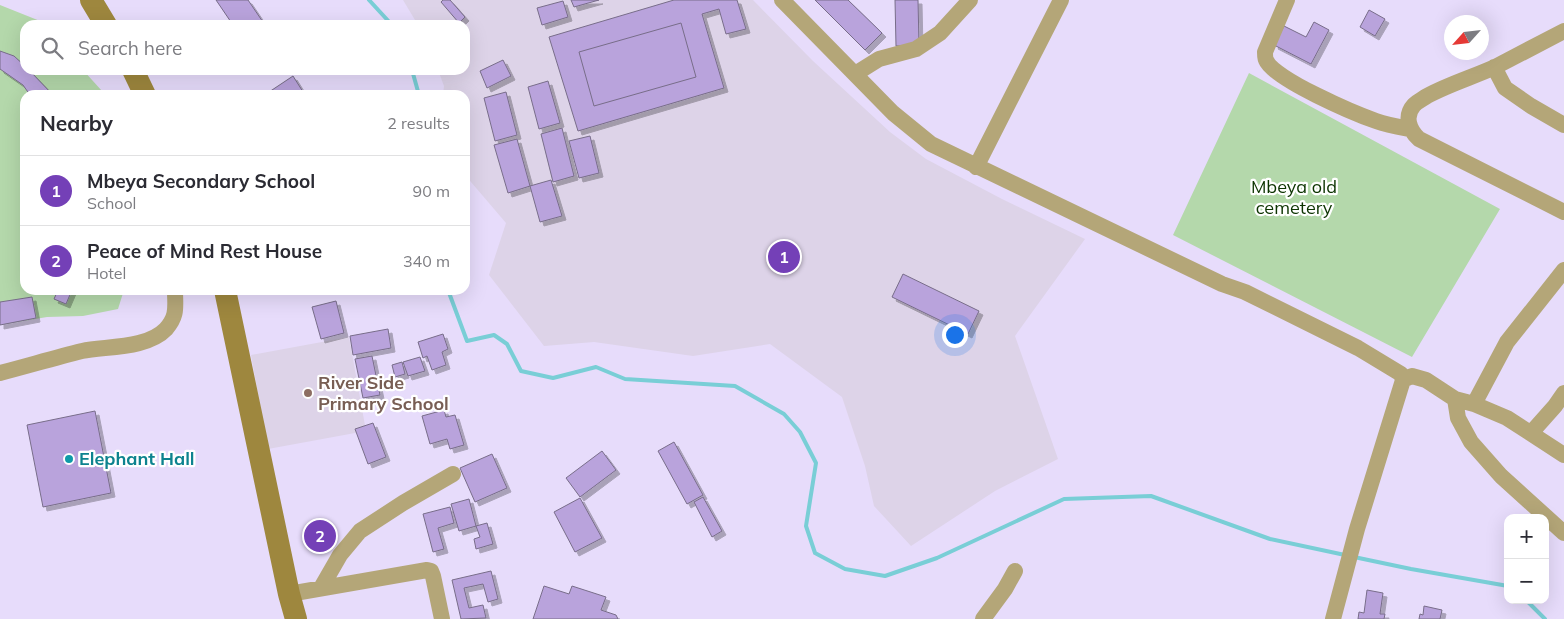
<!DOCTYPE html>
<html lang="en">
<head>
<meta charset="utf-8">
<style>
  :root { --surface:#fff; --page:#f2f2f3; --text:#2b2b33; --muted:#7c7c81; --line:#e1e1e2; --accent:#7440b7 }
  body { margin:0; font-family:Mulish,sans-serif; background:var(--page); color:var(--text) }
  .controls { position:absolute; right:15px; bottom:15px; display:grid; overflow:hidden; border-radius:10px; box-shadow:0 5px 20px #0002 }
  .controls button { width:45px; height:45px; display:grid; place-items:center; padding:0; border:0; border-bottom:1px solid var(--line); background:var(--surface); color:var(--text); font:25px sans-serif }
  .compass { position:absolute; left:1444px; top:15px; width:45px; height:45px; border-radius:50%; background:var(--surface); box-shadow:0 5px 20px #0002; rotate:243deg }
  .you { position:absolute; left:954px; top:334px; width:18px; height:18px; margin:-12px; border:4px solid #fff; border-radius:50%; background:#1a73e8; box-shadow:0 0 0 8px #1a73e833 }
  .badge { display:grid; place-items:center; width:32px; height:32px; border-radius:50%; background:var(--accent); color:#fff; font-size:16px; font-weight:700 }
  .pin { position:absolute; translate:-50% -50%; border:2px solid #fff; box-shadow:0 1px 5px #0006 }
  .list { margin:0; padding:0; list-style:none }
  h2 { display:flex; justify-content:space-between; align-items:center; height:65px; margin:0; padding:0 20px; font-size:21px }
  h2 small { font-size:16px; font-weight:400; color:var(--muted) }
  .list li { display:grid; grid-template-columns:32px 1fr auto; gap:15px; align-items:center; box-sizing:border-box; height:70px; padding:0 20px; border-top:1px solid var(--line) }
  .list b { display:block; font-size:19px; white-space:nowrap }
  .list p { margin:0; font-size:16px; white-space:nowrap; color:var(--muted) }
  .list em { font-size:16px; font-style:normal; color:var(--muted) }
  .icon { flex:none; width:28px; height:28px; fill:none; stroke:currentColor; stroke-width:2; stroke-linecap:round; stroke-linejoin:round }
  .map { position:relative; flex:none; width:1564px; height:619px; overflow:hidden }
  .search { position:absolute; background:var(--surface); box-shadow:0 5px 20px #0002; left:20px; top:20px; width:450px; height:55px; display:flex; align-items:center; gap:12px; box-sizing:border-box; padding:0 18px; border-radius:15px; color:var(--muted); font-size:19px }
  .panel { position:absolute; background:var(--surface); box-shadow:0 5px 20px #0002; left:20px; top:90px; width:450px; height:205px; border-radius:15px }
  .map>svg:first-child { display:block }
  .education { fill:#ddd3e8 }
  .green { fill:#b4d8ab }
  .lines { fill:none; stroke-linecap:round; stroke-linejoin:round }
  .stream { stroke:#79ced6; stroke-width:4 }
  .building { fill:#b9a3dc; stroke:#786d89; filter:url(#shadow) }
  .street { stroke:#b4a678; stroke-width:16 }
  .secondary { stroke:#9e873e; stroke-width:22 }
  .education-dot { fill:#8d6e63; stroke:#fff; stroke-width:2 }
  .culture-dot { fill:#0f9aa8; stroke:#fff; stroke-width:2 }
  .labels { text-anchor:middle; stroke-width:4.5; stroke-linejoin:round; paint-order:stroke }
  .park-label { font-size:18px; fill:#0c3400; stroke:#fff }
  .education-label { font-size:18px; font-weight:bold; fill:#785e54; stroke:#fff; text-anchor:start }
  .culture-label { font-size:18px; font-weight:bold; fill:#0d838f; stroke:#fff; text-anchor:start }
</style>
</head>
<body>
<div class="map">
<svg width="1564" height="619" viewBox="0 0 1564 619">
  <defs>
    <filter id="shadow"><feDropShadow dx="4" dy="4" stdDeviation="0" flood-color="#0004"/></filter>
  </defs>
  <rect width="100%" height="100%" fill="#e7dcfb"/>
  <!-- education -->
  <path class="education" d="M403,0H753L813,61L890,132L926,159L1002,199L1085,239L1015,336L1058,459L995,491L911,546L874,506L865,466L842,397L770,344L693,356L594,342L544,346L489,275L506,223L465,175V95H443L444,86L438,70H465V25H418Z
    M349,337L366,431L268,449L251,355Z"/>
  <!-- green -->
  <path class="green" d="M0,5L40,21L44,25H25V70H83L102,91L103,95H25V290H124L118,309L83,316L47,317L0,325Z
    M1249,73L1500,209L1412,357L1173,235Z"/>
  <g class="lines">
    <!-- stream -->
    <path class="stream" d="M369,0L392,25
      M412,70L419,95
      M448,290L467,341L494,335L507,344L521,371L553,378L596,367L625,379L735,386L784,414L800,432L816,463L806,526L815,553L845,569L885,576L937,558L1064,499L1151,496L1270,539L1345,555
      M1354,557L1411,569L1508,586
      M1526,600L1545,619"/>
  </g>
  <!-- building -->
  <path class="building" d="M216,0H248L265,25H233Z
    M443,0H450L465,17L459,23L441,2Z
    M571,0H599L574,7Z
    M674,0H737L746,29L726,34L719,9L702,14L724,88L578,131L549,37Z
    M815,0H848L882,33L865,50Z
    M895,0H918L919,45L896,46Z
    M563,1L568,17L542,25L537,8Z
    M1369,10L1385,19L1375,36L1360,27Z
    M1314,22L1329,30L1311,64L1274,45L1284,26L1306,37Z
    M681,23L696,77L594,106L579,52Z
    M0,51L14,56L25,66V70H29L53,95H30L23,85L0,69Z
    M503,60L511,76L487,88L480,71Z
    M293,76L305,95H267L266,94Z
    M548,81L560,123L539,129L528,87Z
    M506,92L517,135L495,141L484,98Z
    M562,128L574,176L553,182L541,134Z
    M590,136L599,173L579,178L569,141Z
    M517,139L530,186L508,193L494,145Z
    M551,180L562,216L540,222L530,186Z
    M903,274L979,311L968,334L892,297Z
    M58,290H72L66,304L54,299Z
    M32,297L36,318L0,325V302Z
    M336,301L344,333L321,339L312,307Z
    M388,329L391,348L353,355L350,336Z
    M443,334L448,349L442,352L446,365L432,370L427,356L423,358L418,342Z
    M372,356L380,395L363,398L355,359Z
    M420,357L425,371L408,376L403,362Z
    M402,362L405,374L395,377L392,365Z
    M444,410L446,417L455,415L464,445L450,449L447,439L430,444L422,416Z
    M95,411L111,493L43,507L27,425Z
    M373,423L386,457L368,464L355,429Z
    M674,442L703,495L687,504L658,451Z
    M602,451L616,470L580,497L566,478Z
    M492,454L507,488L475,502L460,468Z
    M703,497L722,531L712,537L694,502Z
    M580,498L602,538L575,552L554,512Z
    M469,499L476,526L459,531L451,504Z
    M450,507L454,523L438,528L444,549L433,552L423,514Z
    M487,523L493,544L476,549L474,539L480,537L476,526Z
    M491,571L498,599L488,602L483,584L464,588L469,608L483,605L486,618L461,619L452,580Z
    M544,586L569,594L572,586L606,597L601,610L616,615L618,619H533Z
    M1367,590L1383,593L1380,614H1385L1384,619H1358L1359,612L1364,613Z
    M1424,606L1442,610L1440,619H1419L1420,614L1423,615Z"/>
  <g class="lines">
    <!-- street -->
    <path class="street" d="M782,0L893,113L931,144L1222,284L1245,292L1358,348L1401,374L1403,380L1357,529L1333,619
      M1287,0L1265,52C1265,53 1265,59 1266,60C1273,79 1356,114 1376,121C1387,125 1399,127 1410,129
      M1564,31C1541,43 1518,55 1495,67C1473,77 1449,84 1427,96C1423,99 1418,101 1414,105C1404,116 1409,130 1419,139L1564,212
      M1494,67L1505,88L1531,106L1564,125
      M855,74L879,59L916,49L940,33L970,0
      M976,167L1061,0
      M0,373C27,366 54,358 82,351C106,346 147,349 166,329C178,315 175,307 175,290
      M1403,380L1412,376L1426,380L1455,399L1474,404L1507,418L1564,455
      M1455,399L1458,418L1471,442L1501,476L1564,533
      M1474,404L1507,342L1564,270
      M1531,433L1555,406L1564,393
      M321,588L340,555L360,531L403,503L453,474
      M289,594L427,570L431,571L433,576L442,619
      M983,619L1005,589L1015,571"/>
    <!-- secondary -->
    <path class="secondary" d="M91,0L106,25
      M133,70L145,95
      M225,290L289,594L296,619"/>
  </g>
  <!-- markers -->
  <circle class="education-dot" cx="308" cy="393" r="5"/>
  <circle class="culture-dot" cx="69" cy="459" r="5"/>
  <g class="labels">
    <!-- park labels -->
    <g class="park-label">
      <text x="1294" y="193">Mbeya old<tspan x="1294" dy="21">cemetery</tspan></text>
    </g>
    <!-- education labels -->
    <g class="education-label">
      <text x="318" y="389">River Side<tspan x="318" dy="21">Primary School</tspan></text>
    </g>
    <!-- culture labels -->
    <g class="culture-label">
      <text x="79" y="465">Elephant Hall</text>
    </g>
  </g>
</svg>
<div class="controls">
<button>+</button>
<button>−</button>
</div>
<svg class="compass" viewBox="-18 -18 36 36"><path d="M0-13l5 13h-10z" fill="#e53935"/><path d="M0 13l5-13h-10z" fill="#7c7c81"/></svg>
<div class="you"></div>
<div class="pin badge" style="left:784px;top:257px">1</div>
<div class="pin badge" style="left:320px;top:536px">2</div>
<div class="search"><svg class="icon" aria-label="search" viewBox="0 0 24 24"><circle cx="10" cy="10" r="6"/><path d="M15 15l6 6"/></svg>Search here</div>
<section class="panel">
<h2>Nearby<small>2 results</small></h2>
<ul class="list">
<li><span class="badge">1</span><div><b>Mbeya Secondary School</b><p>School</p></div><em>90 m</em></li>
<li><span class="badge">2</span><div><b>Peace of Mind Rest House</b><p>Hotel</p></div><em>340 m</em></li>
</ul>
</section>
</div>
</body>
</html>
